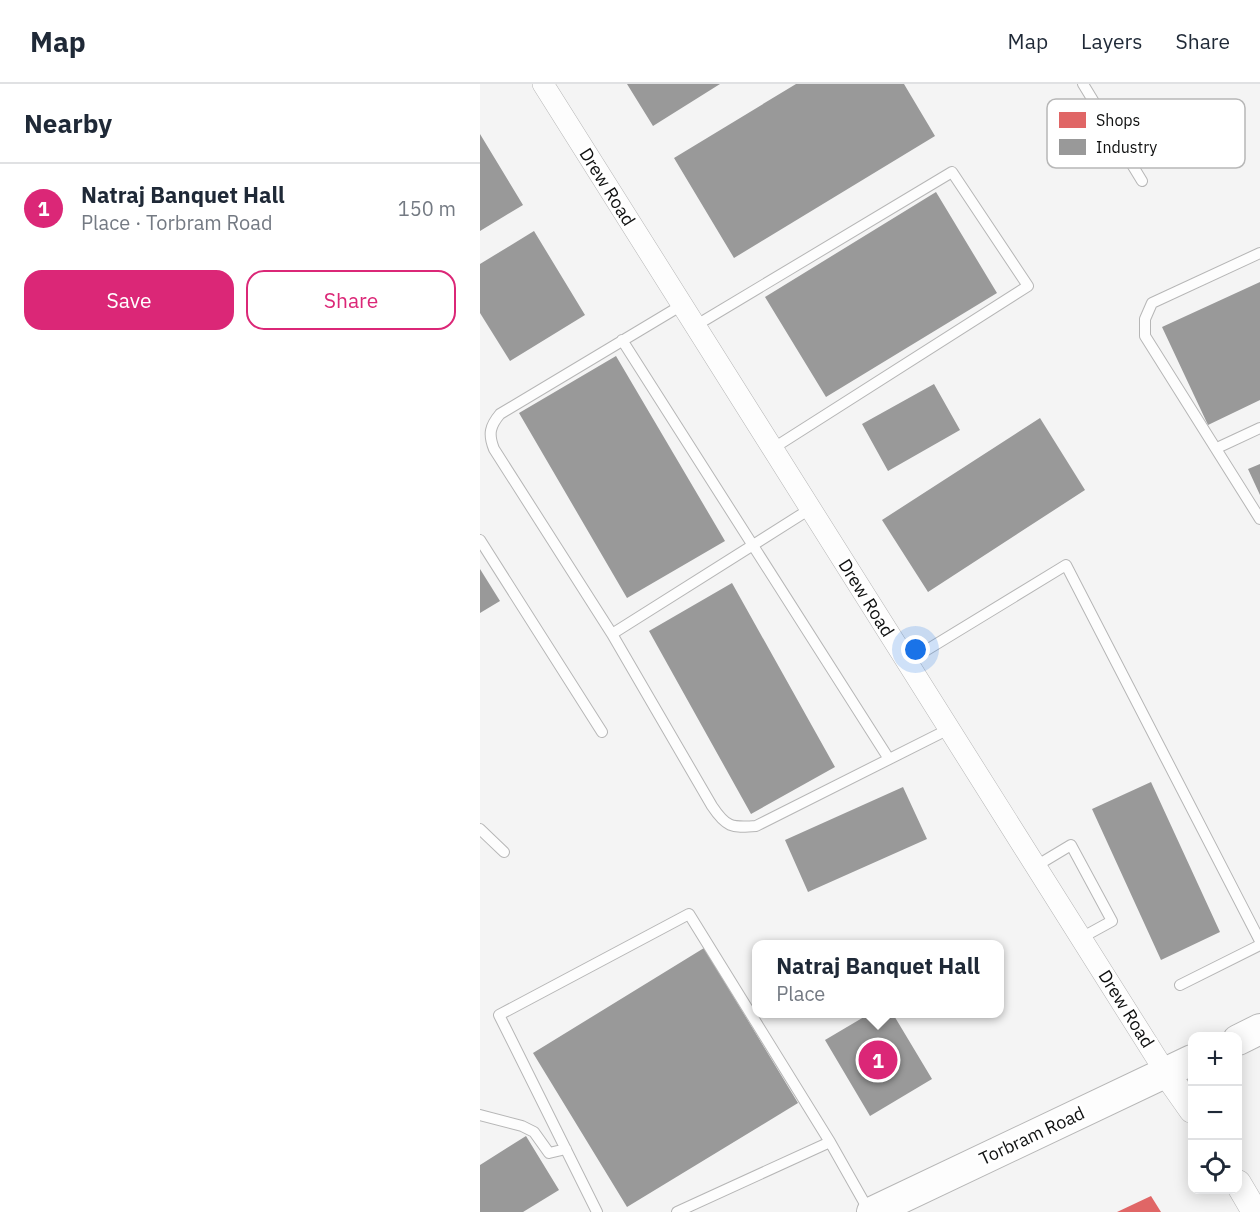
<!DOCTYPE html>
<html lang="en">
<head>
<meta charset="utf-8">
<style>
  :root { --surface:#fff; --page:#f6f6f7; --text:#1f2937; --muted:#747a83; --line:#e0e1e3; --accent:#db2777 }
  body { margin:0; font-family:"IBM Plex Sans",sans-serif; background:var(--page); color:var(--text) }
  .controls { position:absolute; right:18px; bottom:18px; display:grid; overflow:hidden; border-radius:12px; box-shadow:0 3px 15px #0003 }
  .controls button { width:54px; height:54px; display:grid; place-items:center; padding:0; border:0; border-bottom:2px solid var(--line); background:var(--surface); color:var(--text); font:30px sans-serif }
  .you { position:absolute; left:436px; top:566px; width:21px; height:21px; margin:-15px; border:4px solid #fff; border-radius:50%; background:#1a73e8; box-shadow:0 0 0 9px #1a73e833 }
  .badge { display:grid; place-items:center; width:39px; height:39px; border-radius:50%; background:var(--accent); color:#fff; font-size:20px; font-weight:700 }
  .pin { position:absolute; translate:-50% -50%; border:3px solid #fff; box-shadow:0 2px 6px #0006 }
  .popup { position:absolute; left:272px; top:856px; width:252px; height:78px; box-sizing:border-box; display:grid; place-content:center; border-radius:12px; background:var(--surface); filter:drop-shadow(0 2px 4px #0005); font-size:20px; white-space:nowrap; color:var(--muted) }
  .popup b { font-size:22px; color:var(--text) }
  .popup::after { content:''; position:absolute; left:50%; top:100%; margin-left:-12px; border:12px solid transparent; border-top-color:var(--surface) }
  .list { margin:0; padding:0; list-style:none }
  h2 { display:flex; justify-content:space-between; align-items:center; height:78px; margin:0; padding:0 24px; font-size:26px }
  h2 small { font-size:20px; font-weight:400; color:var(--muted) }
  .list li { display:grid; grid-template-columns:39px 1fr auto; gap:18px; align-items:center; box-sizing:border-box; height:90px; padding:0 24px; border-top:2px solid var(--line) }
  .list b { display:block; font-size:22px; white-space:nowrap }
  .list p { margin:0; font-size:20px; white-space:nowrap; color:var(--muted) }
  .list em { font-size:20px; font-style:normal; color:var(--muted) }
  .actions { display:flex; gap:12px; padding:18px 24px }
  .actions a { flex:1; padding:14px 0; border:2px solid var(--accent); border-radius:18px; text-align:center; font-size:21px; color:var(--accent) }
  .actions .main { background:var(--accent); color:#fff }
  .icon { flex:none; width:33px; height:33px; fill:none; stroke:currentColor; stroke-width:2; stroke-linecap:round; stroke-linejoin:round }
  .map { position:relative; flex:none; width:780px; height:1128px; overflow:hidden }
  header { display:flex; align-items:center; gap:36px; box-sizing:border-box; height:84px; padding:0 30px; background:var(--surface); border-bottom:2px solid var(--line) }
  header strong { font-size:28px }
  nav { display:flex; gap:33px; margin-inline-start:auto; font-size:21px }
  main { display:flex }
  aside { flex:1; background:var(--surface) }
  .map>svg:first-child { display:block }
  .shops { fill:#e06666 }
  .industry { fill:#999 }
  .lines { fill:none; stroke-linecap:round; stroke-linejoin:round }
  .service-casing { stroke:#b6b6b6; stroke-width:12 }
  .minor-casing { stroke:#b6b6b6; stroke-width:22 }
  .tertiary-casing { stroke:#b6b6b6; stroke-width:27 }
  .secondary-casing { stroke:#b6b6b6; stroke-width:32 }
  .service { stroke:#fdfdfd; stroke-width:10 }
  .minor { stroke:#fdfdfd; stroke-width:21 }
  .tertiary { stroke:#fdfdfd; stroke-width:26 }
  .secondary { stroke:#fdfdfd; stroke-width:30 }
  .labels { text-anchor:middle; stroke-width:6; stroke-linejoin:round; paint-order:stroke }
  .street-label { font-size:18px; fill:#0f1010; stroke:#fff }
  .key { fill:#fff; stroke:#b7b7b7; stroke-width:1.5 }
  .key-label { font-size:16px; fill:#0f1010 }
</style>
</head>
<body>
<header>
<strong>Map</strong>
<nav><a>Map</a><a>Layers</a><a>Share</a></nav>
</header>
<main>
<aside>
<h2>Nearby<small></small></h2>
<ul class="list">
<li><span class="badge">1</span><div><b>Natraj Banquet Hall</b><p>Place · Torbram Road</p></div><em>150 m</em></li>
</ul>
<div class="actions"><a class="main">Save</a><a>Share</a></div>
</aside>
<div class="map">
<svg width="780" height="1128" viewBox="0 0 780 1128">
  <rect width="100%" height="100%" fill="#f4f4f4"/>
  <!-- shops -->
  <path class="shops" d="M671,1112L681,1128H637Z"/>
  <!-- industry -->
  <path class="industry" d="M147,0H240L173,42Z
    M316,0H424L455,52L254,174L194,74Z
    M0,50L43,121L0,147Z
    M456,108L517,209L346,313L285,213Z
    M54,147L105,231L30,277L0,229V180Z
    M780,198V316L728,341L682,243Z
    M136,272L245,457L147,514L39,329Z
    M454,300L480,346L408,387L382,340Z
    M560,334L605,406L448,508L402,436Z
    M780,380V411L768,385Z
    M0,485L20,517L0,529Z
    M252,499L355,683L271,730L169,547Z
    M671,698L740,848L681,876L612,725Z
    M423,703L447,755L328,808L305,756Z
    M224,864L318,1019L147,1123L53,969Z
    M389,930H413L452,995L390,1032L345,956Z
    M46,1052L79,1106L43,1128H0V1081Z"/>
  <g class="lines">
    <defs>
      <path id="service" d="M603,0L662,97
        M780,169L672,219L665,235V252L780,435
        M202,221L20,330C10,342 8,350 14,365L132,550L232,722C246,743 251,744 276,742L469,645
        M215,242L472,88L548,202L292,365
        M142,256L409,675
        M737,364L780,344
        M0,456L122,648
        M132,550L330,425
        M427,578L586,481L780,857
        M0,745L24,768
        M556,782L591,761L632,837L601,854
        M700,901L780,861
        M0,1031L42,1042L54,1048L69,1069L86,1065
        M117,1128L19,931L209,830L350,1058L389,1127
        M197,1128L350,1058"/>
      <path id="minor" d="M63,0L686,989"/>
      <path id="tertiary" d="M686,989L712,1026
        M758,1099L775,1128"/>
      <path id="secondary" d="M758,956L780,945
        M392,1128L712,976"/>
    </defs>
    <!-- service casing -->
    <use href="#service" class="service-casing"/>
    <!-- minor casing -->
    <use href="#minor" class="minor-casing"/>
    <!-- tertiary casing -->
    <use href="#tertiary" class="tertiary-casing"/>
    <!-- secondary casing -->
    <use href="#secondary" class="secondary-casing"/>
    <!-- service -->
    <use href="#service" class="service"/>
    <!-- minor -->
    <use href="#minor" class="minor"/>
    <!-- tertiary -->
    <use href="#tertiary" class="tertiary"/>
    <!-- secondary -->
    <use href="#secondary" class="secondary"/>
  </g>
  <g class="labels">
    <!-- street labels -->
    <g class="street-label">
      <text transform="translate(127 103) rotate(58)" y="6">Drew Road</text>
      <text transform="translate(386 514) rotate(58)" y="6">Drew Road</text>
      <text transform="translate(646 925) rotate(58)" y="6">Drew Road</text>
      <text transform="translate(552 1052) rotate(-25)" y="6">Torbram Road</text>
    </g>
  </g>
  <!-- legend -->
  <rect x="567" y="15" width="198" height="69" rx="9" class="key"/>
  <rect x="579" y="28" width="27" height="16" fill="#e06666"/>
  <rect x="579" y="55" width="27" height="16" fill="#999"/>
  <g class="key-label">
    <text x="616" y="42">Shops</text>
    <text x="616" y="69">Industry</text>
  </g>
</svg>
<div class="controls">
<button>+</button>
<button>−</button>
<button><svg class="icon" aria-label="locate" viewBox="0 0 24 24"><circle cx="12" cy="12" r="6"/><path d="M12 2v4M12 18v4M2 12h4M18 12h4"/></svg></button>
</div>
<div class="you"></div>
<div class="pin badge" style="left:398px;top:976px">1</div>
<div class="popup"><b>Natraj Banquet Hall</b>Place</div>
</div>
</main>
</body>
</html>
